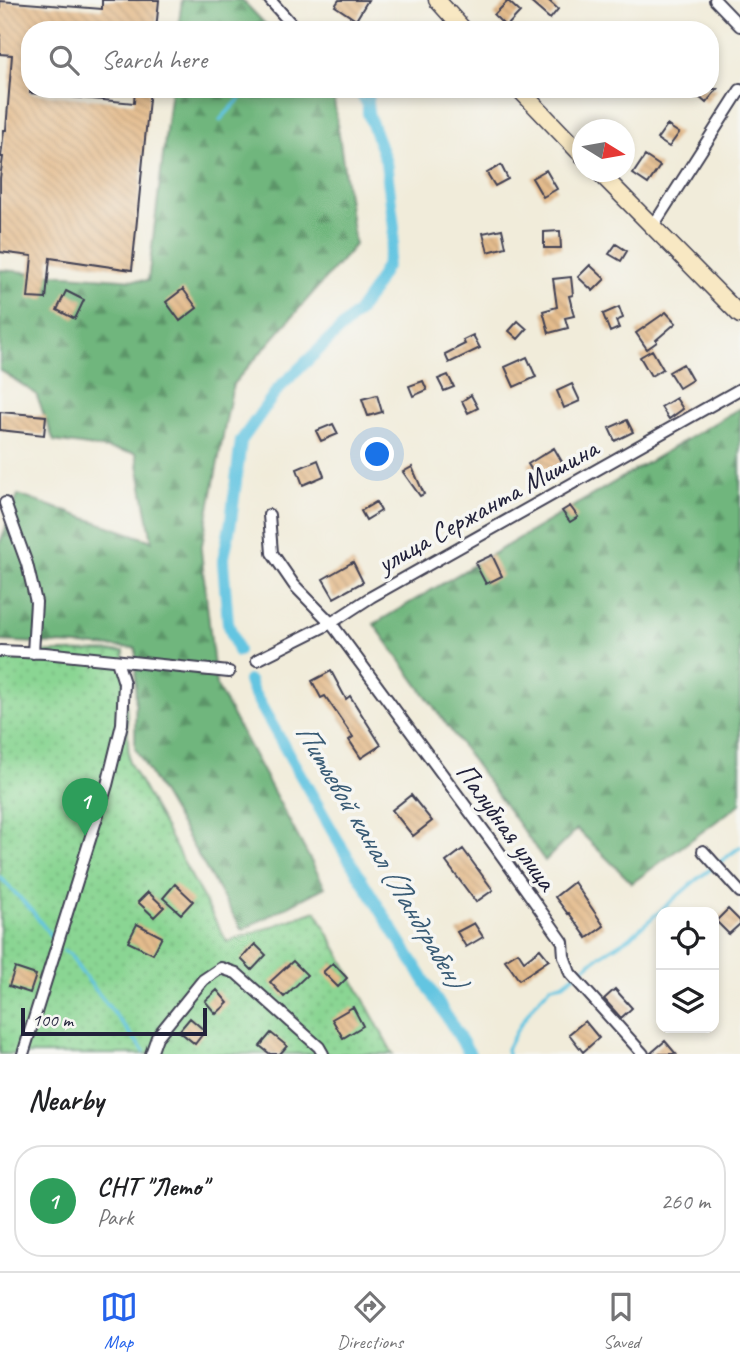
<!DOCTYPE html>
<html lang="en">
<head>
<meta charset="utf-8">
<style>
  :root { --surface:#fff; --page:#f6f6f6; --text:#202124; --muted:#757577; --line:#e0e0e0; --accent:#2563eb }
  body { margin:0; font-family:Caveat,sans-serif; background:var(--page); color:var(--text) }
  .controls { position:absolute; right:21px; bottom:21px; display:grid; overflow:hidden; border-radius:14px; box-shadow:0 4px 10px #0003 }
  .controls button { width:63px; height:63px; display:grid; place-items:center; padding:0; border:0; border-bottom:2px solid var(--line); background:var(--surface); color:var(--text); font:35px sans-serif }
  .compass { position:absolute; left:572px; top:119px; width:63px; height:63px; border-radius:50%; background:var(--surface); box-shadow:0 4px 10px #0003; rotate:101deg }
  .scale { position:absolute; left:21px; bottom:18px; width:186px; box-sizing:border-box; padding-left:7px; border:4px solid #22223b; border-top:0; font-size:19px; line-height:24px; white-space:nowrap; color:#22223b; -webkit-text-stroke:5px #f6f6f2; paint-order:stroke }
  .you { position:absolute; left:378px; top:455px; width:24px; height:24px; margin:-18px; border:5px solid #fff; border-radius:50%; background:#1a73e8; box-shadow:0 0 0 10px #1a73e833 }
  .badge { display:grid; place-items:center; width:46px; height:46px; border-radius:50%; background:var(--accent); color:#fff; font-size:23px; font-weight:700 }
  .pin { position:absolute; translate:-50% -58px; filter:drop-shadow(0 2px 4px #0008) }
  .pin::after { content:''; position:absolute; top:37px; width:24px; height:21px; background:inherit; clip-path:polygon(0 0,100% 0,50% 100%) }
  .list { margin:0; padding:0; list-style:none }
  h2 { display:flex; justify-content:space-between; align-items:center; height:91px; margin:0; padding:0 28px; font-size:30px }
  h2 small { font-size:23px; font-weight:400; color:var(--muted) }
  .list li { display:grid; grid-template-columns:46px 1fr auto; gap:21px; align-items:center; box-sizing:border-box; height:112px; margin:0 14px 14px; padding:0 14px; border:2px solid var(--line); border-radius:28px }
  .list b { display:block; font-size:26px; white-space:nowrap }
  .list p { margin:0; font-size:23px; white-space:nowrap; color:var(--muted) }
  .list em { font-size:23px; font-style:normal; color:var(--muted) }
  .icon { flex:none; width:38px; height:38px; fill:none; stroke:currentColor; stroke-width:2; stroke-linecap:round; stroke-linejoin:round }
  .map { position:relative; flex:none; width:740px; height:1054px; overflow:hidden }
  .search { position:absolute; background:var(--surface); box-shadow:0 4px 10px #0003; left:21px; right:21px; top:21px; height:77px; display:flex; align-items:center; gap:18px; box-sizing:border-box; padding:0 24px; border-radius:28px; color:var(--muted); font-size:26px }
  .sheet { height:217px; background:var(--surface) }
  nav { display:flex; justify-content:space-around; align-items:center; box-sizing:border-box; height:98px; border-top:2px solid var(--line); background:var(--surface); font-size:19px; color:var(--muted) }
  nav a { display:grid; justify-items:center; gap:4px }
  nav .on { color:var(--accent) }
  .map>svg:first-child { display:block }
  .forest { fill:url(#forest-firs); stroke:#486c5c; stroke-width:2 }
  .garden { fill:url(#garden-dots); stroke:#567c67; stroke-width:2 }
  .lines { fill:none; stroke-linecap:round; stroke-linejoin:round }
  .stream { stroke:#63c5e1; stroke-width:3.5 }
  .canal { stroke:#63c5e1; stroke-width:12 }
  .building { fill:url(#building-back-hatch) }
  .street-casing { stroke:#414053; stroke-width:14 }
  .secondary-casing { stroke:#414053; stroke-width:19 }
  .street { stroke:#fff; stroke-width:10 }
  .secondary { stroke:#f8e8c3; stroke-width:16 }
  .labels { text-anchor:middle; stroke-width:7; stroke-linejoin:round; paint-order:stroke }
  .street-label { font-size:28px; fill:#22223b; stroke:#f6f6f2 }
  .water-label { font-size:30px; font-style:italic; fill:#395b75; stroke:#f6f6f2 }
</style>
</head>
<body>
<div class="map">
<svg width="740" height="1054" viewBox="0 0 740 1054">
  <defs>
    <pattern id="forest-firs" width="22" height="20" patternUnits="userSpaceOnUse" patternTransform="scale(1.75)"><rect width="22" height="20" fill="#6fb67d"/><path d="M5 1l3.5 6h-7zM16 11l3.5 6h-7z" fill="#5b9468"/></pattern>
    <pattern id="garden-dots" width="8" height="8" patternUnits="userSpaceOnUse" patternTransform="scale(1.75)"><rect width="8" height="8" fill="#8ad593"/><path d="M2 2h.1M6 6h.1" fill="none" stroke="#77b780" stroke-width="1.8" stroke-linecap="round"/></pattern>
    <pattern id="building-back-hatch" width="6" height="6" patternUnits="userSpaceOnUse" patternTransform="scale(1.75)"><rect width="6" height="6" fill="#e4bc8d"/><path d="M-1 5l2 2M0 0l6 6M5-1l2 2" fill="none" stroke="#c3a17b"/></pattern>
  </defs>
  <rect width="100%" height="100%" fill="#f6f6f2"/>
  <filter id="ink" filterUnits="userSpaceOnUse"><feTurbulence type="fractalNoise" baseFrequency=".0143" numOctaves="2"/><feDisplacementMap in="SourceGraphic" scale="14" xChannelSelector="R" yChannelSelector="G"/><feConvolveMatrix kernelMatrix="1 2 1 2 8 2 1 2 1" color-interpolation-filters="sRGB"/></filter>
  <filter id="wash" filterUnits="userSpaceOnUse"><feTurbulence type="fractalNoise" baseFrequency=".00686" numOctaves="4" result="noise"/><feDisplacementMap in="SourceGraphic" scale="28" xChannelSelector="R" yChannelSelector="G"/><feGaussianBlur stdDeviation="1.57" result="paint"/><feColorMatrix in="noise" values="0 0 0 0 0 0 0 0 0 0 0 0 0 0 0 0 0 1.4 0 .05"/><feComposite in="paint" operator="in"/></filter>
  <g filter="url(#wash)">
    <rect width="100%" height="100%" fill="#f1ecda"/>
    <!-- forest -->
    <path class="forest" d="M182,0H242L271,30H178Z
      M171,89H328L333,94L355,245L233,384L201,550L216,685L325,887L242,930L135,748L136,648L0,641V543L18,495L152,541L136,453L54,441L36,394L0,370V270L148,281Z
      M740,408V804L632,883L577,829L545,861L374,624Z"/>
    <!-- garden -->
    <path class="garden" d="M124,651L129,762L227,942L316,911L393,1054H0V653Z"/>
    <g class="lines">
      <!-- stream -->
      <path class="stream" d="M354,90L368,113
        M220,120L249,89
        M0,877L33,912L53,939
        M64,951L70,954L79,969L144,1051
        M508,1054L507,1049L517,1030L532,1007L551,986L563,984L601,955L630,937L696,880L740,847"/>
      <!-- canal -->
      <path class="canal" d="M238,651L228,623L223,562L231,521L241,441L278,389L357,313L372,292L386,266L393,242L394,228L386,162L368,113V91
        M249,681L252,690L342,848L470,1054"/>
    </g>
    <g id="blocks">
      <!-- building -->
      <path class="building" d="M102,0H159L156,30H30V93L134,103L135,89H150L132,270L50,258L46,299L28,298L32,256L0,252V178L3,157H1L4,130H6L12,55L0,54V1L102,9Z
        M339,0H368L356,20L335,6Z
        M528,0H548L558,9L550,19Z
        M508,1L520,12L506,27L494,15Z
        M690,89H717L706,103Z
        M667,125L679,133L669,147L657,139Z
        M645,156L660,166L648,184L633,174Z
        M501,165L508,179L495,186L487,173Z
        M546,170L557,189L543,197L532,178Z
        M502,229L506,247L488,252L483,233Z
        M560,231L561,248H544V232Z
        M616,244L627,251L621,261L609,254Z
        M590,265L605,279L593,291L578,277Z
        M571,277L573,295L569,296L574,316L565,318L568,328L549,333L543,311L557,307L553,279Z
        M183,289L197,308L180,321L166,302Z
        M66,291L84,300L75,319L57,310Z
        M619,307L623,318L616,321L619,328L610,332L603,314Z
        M666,312L676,323L656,340L657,342L647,349L636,333Z
        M518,321L527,329L518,339L509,331Z
        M473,335L480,348L449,363L445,354L465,344L463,340Z
        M652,350L663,369L651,376L640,357Z
        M527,357L536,377L514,387L505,367Z
        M683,364L692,380L679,388L669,372Z
        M448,375L454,387L444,391L438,379Z
        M423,381L427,390L413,396L409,386Z
        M572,384L580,401L564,408L557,391Z
        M377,395L382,412L368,416L362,399Z
        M471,395L478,408L468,413L462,401Z
        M676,398L683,409L669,419L661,407Z
        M0,412L46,416L44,435L0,430Z
        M627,420L633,432L615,441L609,428Z
        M333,424L338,434L321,441L316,431Z
        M554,448L565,467L539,482L528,464Z
        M318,460L324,476L303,485L297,469Z
        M412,467L424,494L420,496L403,472Z
        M376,502L381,511L366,520L361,511Z
        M570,506L578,517L570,522L562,511Z
        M492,555L502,576L486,584L475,563Z
        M353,562L363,582L334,598L323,579Z
        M331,671L346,699L350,696L381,745L361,758L349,740L353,737L325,696L321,698L312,681Z
        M411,795L432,821L413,836L392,810Z
        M463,849L493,890L476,902L446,862Z
        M574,882L604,926L587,938L569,913L568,914L555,897Z
        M175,884L193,901L181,914L163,898Z
        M148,892L164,907L154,917L138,902Z
        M728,909L740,921V924L729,934L716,921Z
        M474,923L483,937L466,947L457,932Z
        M137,924L162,937L153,954L128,942Z
        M255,944L266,955L252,970L241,959Z
        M540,949L549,960L519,980L505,960L518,952L524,961Z
        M293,961L307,975L284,997L270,982Z
        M333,963L347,978L338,987L323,972Z
        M15,968L36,975L30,993L9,986Z
        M615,989L632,1008L621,1018L604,999Z
        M217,990L228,1003L216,1014L205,1001Z
        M353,1007L363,1026L343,1038L332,1019Z
        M190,1018L205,1031L195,1044L179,1031Z
        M585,1021L599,1038L583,1052L569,1034Z
        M271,1033L287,1046L280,1054H270L260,1046Z
        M665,1041L676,1054H651V1053Z"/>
    </g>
  </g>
  <g filter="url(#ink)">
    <use href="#blocks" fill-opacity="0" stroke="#414053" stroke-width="2"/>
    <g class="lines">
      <defs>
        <path id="street" d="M270,0L294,27
          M715,0L740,26
          M653,226L740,90
          M5,503L27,564L36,602L33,653
          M269,515L272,553L294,585L331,623L495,846L563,942L564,956L570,973L643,1054
          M0,651L45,653L229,672
          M257,660L331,623L371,597L740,389
          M703,851L740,892
          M23,1054L107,785L122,724L124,683L117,661
          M151,1054L157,1037L203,980L221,968L236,973L319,1047L323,1054"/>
        <path id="secondary" d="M437,0L464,30
          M519,89L582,155
          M599,172L740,315"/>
      </defs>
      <!-- street casing -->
      <use href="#street" class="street-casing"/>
      <!-- secondary casing -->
      <use href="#secondary" class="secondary-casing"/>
      <!-- street -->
      <use href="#street" class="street"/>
      <!-- secondary -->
      <use href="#secondary" class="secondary"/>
    </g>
  </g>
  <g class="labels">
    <!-- street labels -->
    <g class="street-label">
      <text transform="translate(487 505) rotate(-29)" y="10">улица Сержанта Мишина</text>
      <text transform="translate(507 826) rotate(54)" y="10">Палубная улица</text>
    </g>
    <!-- water labels -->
    <g class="water-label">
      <text transform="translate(381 855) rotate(59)" y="10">Питьевой канал (Ландграбен)</text>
    </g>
  </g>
</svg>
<div class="controls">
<button><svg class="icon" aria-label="locate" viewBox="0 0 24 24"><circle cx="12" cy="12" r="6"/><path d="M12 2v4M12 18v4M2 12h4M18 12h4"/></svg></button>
<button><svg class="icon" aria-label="layers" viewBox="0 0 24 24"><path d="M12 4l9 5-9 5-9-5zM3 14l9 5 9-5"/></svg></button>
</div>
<svg class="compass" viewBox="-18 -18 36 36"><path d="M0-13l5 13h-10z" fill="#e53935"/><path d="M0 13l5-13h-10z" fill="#757577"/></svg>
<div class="scale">100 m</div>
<div class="you"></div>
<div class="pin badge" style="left:85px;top:836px;background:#2e9e5b">1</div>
<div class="search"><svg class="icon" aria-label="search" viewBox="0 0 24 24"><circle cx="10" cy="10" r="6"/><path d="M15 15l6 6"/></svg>Search here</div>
</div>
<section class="sheet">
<h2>Nearby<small></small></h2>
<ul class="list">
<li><span class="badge" style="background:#2e9e5b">1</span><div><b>СНТ &quot;Лето&quot;</b><p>Park</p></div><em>260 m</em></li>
</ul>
</section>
<nav>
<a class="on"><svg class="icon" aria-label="map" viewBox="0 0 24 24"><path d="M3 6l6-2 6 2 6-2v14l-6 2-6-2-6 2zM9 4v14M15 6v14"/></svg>Map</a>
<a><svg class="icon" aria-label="directions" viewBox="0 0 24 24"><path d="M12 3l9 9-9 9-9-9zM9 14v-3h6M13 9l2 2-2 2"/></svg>Directions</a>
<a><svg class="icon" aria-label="saved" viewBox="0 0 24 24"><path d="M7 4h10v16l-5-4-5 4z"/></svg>Saved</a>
</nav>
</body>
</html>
